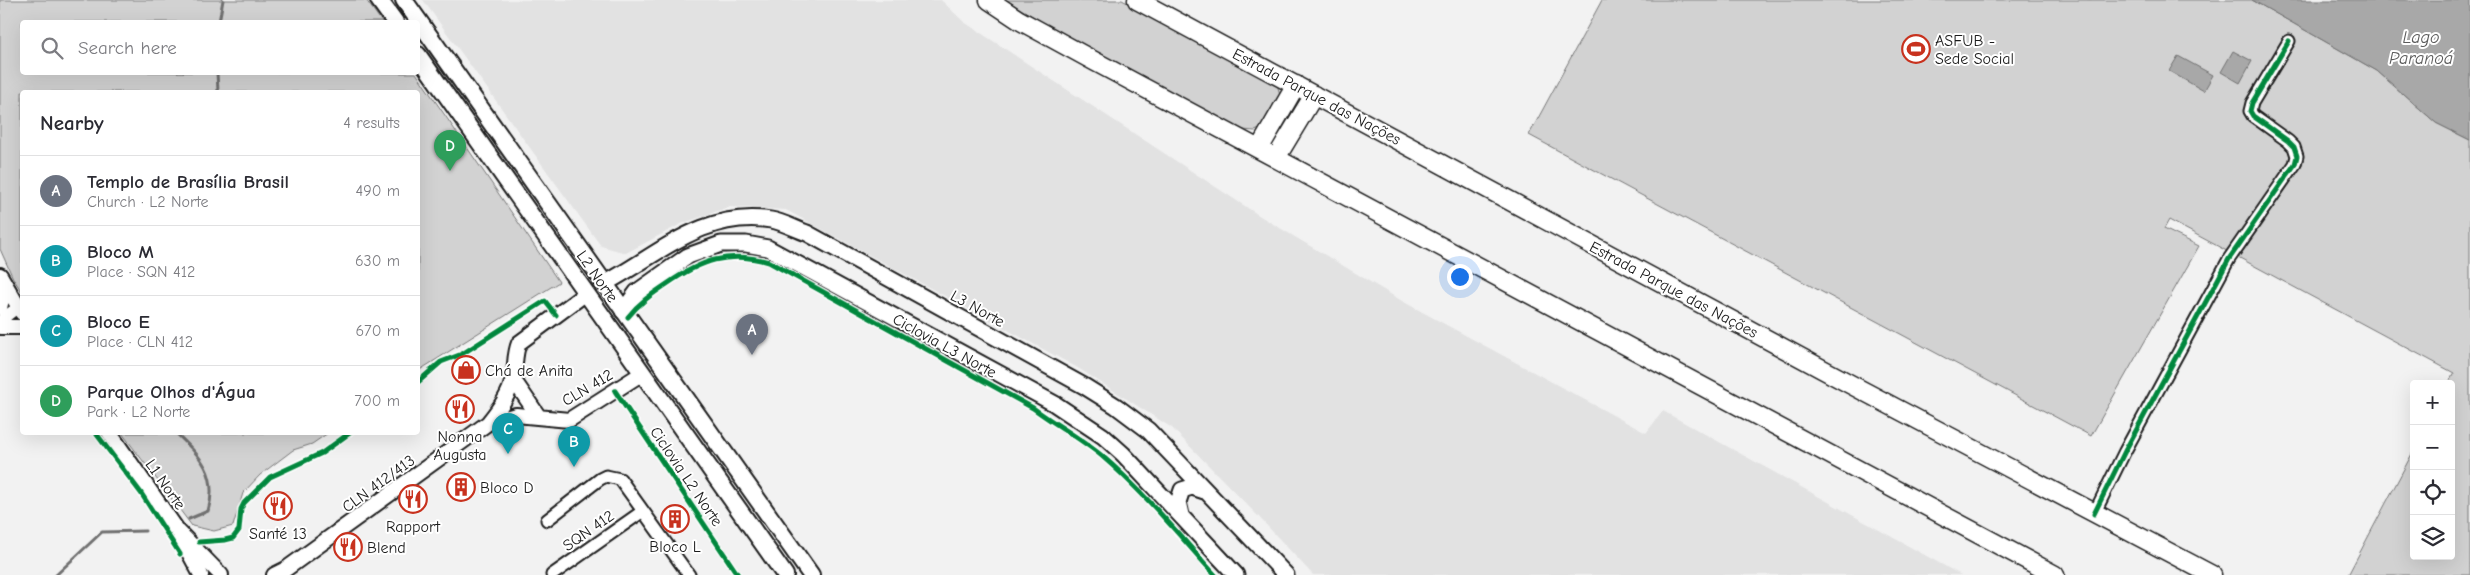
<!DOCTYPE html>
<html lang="en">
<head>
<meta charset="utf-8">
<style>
  :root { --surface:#fff; --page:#f2f2f3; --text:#2b2b33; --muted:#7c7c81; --line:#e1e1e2; --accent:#c8321e }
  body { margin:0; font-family:"Comic Neue",sans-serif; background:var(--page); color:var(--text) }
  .controls { position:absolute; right:15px; bottom:15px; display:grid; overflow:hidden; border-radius:5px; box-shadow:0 5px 20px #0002 }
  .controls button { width:45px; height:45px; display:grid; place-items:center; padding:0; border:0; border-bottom:1px solid var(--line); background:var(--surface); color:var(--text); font:25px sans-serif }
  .you { position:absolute; left:1459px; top:276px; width:18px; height:18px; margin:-12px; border:4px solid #fff; border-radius:50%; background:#1a73e8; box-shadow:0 0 0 8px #1a73e833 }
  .badge { display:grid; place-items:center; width:32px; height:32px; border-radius:50%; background:var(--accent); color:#fff; font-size:16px; font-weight:700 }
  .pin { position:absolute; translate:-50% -41px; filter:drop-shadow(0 1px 2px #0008) }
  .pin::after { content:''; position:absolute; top:26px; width:18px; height:15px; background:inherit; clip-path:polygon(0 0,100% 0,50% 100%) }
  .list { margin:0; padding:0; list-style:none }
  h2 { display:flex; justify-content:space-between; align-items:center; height:65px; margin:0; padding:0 20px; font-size:21px }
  h2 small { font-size:16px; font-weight:400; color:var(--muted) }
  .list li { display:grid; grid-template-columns:32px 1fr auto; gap:15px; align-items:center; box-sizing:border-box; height:70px; padding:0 20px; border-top:1px solid var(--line) }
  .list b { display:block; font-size:19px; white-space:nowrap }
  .list p { margin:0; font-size:16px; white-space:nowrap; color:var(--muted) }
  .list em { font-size:16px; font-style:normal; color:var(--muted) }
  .icon { flex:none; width:28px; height:28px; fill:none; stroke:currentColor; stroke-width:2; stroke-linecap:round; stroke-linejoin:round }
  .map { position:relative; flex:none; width:2470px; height:575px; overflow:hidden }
  .search { position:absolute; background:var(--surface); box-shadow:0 5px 20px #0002; left:20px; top:20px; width:400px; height:55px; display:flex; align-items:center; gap:12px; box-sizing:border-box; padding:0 18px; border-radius:5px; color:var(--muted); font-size:19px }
  .panel { position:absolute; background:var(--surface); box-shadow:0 5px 20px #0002; left:20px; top:90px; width:400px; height:345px; border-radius:5px }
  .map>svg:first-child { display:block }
  .built { fill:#e2e2e2 }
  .green { fill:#d2d2d2; stroke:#777 }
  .water { fill:#a8a8a8; stroke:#707070 }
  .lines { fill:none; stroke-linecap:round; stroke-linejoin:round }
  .stream { stroke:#707070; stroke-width:3 }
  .minor-casing { stroke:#1c1c1c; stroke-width:15 }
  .tertiary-casing { stroke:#1c1c1c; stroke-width:18 }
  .secondary-casing { stroke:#1c1c1c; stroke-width:19 }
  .primary-casing { stroke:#1c1c1c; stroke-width:20 }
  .trunk-casing { stroke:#1c1c1c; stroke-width:21 }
  .minor { stroke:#fff; stroke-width:11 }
  .tertiary { stroke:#fff; stroke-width:14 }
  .secondary { stroke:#fff; stroke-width:15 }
  .primary { stroke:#fff; stroke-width:16 }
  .trunk { stroke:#fff; stroke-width:18 }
  .cycleway-casing { stroke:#fff; stroke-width:8 }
  .cycleway { stroke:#00873e; stroke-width:5 }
  .labels { text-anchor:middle; stroke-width:4; stroke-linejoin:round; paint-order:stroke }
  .poi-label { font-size:16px; fill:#1c1c1c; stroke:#fff; text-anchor:start }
  .street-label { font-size:16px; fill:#1c1c1c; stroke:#fff }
  .water-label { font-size:18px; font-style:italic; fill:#5b5b5b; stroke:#fff }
</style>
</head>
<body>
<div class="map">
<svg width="2470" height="575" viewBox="0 0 2470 575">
  <rect width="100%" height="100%" fill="#f2f2f2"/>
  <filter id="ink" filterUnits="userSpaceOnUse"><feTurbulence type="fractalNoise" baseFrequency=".02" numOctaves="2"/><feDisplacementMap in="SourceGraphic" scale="10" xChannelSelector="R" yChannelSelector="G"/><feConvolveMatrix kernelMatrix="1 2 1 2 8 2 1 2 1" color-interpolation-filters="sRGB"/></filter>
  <g filter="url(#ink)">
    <!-- built -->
    <path class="built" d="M423,0H941L964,22L1260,216L1402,301L1646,433L1663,411L1961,575H1313L1256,514L1172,428L1078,368L786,210L729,207L681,224L626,253L601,246Z"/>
    <!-- green -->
    <path class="green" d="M0,0H366L382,22H22V72L416,73L559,282L418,371V92H22V292L13,278L0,249Z
      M1006,0H1122L1277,83L1280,96L1262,128L1255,131L1243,130L1077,43Z
      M1602,0H2252L2377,71L2436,123L2470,140V575H2348L2414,450V556H2451V384H2448L2454,373L2169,220L2164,229L2199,246L2091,436L1529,135Z
      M122,433H328L312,444L293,450L260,475L243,493L233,526L214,531L192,526Z"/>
    <!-- water -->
    <path class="water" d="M2252,0H2470V140L2436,123L2377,71Z
      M2233,51L2252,61L2240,83L2221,72Z
      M2178,56L2213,75L2204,91L2169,71Z"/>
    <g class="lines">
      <!-- stream -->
      <path class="stream" d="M219,22L223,0
        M217,72L218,92
        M175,432C200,456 219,474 208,511L189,519
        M56,575L102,532L145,531"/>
      <defs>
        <path id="minor" d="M0,321L18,307
          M2094,514L2125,451L2229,259L2295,164L2297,156L2294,147L2288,141L2253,116L2250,111L2252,103L2289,41
          M547,520L600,479L606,476L620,479L689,575
          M552,575L643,511"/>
        <path id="tertiary" d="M0,275L22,313
          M0,308L3,295L2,282
          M0,327H22
          M513,379L539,417
          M488,423C498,410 510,395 513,378C516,366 514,355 519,343L585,294
          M109,432L178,531L221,575
          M181,538L201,575
          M274,575L286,569L488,423L516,415L569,420L641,374"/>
        <path id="secondary" d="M604,284C658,255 705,209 771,220C783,222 795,229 807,233L1084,386L1116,406L1148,430L1286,575
          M623,311L637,292L688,256L721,244H746L768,248L1055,404L1103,436L1123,454L1236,575
          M1181,515L1178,502L1182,490L1192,487L1207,492"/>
        <path id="primary" d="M379,0L395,22
          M404,0L811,575
          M418,55L785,575"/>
        <path id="trunk" d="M989,0L1019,20L1094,61L2055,575
          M1137,0L1850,384L2212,575
          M1259,149L1296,85
          M1276,158L1314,95"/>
      </defs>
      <!-- minor casing -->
      <use href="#minor" class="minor-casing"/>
      <!-- tertiary casing -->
      <use href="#tertiary" class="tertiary-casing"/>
      <!-- secondary casing -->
      <use href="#secondary" class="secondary-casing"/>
      <!-- primary casing -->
      <use href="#primary" class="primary-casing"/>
      <!-- trunk casing -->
      <use href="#trunk" class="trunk-casing"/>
      <!-- minor -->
      <use href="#minor" class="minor"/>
      <!-- tertiary -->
      <use href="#tertiary" class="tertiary"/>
      <!-- secondary -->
      <use href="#secondary" class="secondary"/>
      <!-- primary -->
      <use href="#primary" class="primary"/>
      <!-- trunk -->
      <use href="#trunk" class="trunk"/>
      <defs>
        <path id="cycleway" d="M628,317C639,303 652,294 667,284C700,261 728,250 769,262L1033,408C1056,425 1080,438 1102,456C1143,491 1179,535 1215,575
          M418,382L441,362L462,354L545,301L556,315
          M615,391L738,575
          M95,432L141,493L180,554
          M2094,514L2125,451L2229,259L2295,164L2297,156L2294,147L2288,141L2253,116L2250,111L2252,103L2289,41
          M199,542L225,540L233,538L239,530L241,509L244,503L270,477L322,453L351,432"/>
      </defs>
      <!-- cycleway casing -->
      <use href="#cycleway" class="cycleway-casing"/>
      <!-- cycleway -->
      <use href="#cycleway" class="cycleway"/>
    </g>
  </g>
  <!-- icons -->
  <defs>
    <symbol id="stadium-ring" viewBox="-11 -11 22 22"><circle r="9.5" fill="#fff" stroke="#c8321e" stroke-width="1.5"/><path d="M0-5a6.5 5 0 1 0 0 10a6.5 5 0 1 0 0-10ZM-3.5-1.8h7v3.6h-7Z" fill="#c8321e"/></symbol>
    <symbol id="shop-ring" viewBox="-11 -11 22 22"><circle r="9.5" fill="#fff" stroke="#c8321e" stroke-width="1.5"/><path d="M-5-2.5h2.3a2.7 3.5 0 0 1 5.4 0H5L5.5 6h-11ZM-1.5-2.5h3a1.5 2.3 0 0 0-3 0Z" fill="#c8321e"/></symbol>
    <symbol id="restaurant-ring" viewBox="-11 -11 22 22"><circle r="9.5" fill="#fff" stroke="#c8321e" stroke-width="1.5"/><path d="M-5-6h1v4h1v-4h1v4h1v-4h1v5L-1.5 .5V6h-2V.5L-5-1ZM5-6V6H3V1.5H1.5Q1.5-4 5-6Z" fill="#c8321e"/></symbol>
    <symbol id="building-ring" viewBox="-11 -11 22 22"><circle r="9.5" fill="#fff" stroke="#c8321e" stroke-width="1.5"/><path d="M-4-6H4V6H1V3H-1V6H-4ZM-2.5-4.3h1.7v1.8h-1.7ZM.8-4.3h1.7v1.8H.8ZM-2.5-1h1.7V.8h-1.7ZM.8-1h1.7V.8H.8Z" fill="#c8321e"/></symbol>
  </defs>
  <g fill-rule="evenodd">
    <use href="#stadium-ring" x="1900" y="33" width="32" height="32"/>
    <use href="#shop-ring" x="450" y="354" width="32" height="32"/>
    <use href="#restaurant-ring" x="444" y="393" width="32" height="32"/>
    <use href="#building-ring" x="445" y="471" width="32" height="32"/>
    <use href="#restaurant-ring" x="397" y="483" width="32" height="32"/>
    <use href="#restaurant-ring" x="262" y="490" width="32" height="32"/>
    <use href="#building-ring" x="659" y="503" width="32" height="32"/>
    <use href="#restaurant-ring" x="332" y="531" width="32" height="32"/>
  </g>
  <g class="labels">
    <!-- poi labels -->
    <g class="poi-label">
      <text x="1935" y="46">ASFUB -<tspan x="1935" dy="18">Sede Social</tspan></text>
      <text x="485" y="376">Chá de Anita</text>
      <text x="460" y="442" text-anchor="middle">Nonna<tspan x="460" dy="18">Augusta</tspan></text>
      <text x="480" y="493">Bloco D</text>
      <text x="413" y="532" text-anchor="middle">Rapport</text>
      <text x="278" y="539" text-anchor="middle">Santé 13</text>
      <text x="675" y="552" text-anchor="middle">Bloco L</text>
      <text x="367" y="553">Blend</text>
    </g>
    <!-- street labels -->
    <g class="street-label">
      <text transform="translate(1317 96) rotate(28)" y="6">Estrada Parque das Nações</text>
      <text transform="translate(598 276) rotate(55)" y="6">L2 Norte</text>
      <text transform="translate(1674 289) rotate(28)" y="6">Estrada Parque das Nações</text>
      <text transform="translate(978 308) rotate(29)" y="6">L3 Norte</text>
      <text transform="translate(945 345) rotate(29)" y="6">Ciclovia L3 Norte</text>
      <text transform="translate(587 387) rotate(-31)" y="6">CLN 412</text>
      <text transform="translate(687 476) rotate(56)" y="6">Ciclovia L2 Norte</text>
      <text transform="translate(378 483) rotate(-36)" y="6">CLN 412/413</text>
      <text transform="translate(166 484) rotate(55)" y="6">L1 Norte</text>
      <text transform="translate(588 530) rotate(-35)" y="6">SQN 412</text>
    </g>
    <!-- water labels -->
    <g class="water-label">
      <text x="2421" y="43">Lago<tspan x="2421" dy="21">Paranoá</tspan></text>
    </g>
  </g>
</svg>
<div class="controls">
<button>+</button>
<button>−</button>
<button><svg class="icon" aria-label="locate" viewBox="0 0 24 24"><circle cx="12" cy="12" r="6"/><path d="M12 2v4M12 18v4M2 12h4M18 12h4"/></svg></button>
<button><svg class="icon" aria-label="layers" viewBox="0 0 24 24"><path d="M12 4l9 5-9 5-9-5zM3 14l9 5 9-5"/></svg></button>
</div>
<div class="you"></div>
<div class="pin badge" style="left:752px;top:355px;background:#6b7280">A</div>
<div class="pin badge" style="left:574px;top:467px;background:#0f9aa8">B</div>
<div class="pin badge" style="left:508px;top:454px;background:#0f9aa8">C</div>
<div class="pin badge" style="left:450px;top:171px;background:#2e9e5b">D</div>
<div class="search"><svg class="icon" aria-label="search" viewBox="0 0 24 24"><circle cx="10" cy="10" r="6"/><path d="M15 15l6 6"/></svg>Search here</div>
<section class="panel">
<h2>Nearby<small>4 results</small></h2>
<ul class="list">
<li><span class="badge" style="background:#6b7280">A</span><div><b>Templo de Brasília Brasil</b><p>Church · L2 Norte</p></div><em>490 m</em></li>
<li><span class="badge" style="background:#0f9aa8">B</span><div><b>Bloco M</b><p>Place · SQN 412</p></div><em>630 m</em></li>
<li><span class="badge" style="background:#0f9aa8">C</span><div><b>Bloco E</b><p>Place · CLN 412</p></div><em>670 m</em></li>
<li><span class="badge" style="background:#2e9e5b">D</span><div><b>Parque Olhos d'Água</b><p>Park · L2 Norte</p></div><em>700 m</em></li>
</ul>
</section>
</div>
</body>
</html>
